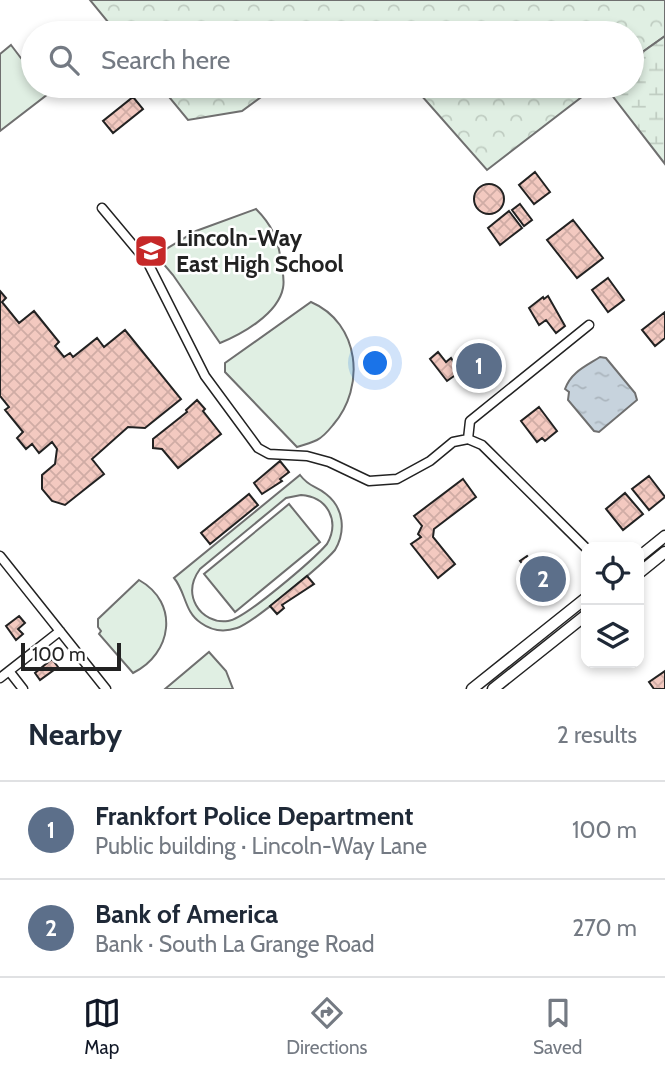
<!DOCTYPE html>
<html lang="en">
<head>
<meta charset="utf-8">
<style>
  :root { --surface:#fff; --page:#f6f6f7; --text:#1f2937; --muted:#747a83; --line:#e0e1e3; --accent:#111827 }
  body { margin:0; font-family:Cabin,sans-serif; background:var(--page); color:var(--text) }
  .controls { position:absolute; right:21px; bottom:21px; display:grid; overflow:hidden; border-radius:14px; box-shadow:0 4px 10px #0003 }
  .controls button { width:63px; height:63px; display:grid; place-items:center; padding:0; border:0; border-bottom:2px solid var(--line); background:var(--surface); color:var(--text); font:35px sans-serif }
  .scale { position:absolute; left:21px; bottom:18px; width:100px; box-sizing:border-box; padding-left:7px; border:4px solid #222; border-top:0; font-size:19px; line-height:24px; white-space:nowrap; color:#222; -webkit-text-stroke:5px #fff; paint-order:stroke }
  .you { position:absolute; left:376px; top:364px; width:24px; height:24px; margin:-18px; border:5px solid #fff; border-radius:50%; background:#1a73e8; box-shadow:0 0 0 10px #1a73e833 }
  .badge { display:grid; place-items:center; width:46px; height:46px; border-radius:50%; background:var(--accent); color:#fff; font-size:23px; font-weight:700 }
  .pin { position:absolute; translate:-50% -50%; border:4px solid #fff; box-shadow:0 2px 7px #0006 }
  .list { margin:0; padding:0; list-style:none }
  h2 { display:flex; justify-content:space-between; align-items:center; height:91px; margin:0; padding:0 28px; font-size:30px }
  h2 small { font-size:23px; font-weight:400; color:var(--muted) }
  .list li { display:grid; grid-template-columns:46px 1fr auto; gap:21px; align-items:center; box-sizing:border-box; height:98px; padding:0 28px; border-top:2px solid var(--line) }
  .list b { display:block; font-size:26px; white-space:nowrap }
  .list p { margin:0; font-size:23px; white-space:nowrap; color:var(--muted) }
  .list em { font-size:23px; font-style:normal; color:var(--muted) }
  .icon { flex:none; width:38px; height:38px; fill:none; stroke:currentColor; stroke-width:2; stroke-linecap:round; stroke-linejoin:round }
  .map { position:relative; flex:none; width:665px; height:689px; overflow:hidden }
  .search { position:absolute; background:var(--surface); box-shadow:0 4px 10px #0003; left:21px; right:21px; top:21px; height:77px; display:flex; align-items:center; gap:18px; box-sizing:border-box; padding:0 24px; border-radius:38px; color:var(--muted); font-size:26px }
  .sheet { height:287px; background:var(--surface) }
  nav { display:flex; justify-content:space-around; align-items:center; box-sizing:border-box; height:98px; border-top:2px solid var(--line); background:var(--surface); font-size:19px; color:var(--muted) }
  nav a { display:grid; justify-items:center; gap:4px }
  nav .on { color:var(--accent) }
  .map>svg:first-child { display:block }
  .forest { fill:url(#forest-crowns); stroke:#6f6f6f; stroke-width:2 }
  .wetland { fill:url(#wetland-marsh); stroke:#6f6f6f; stroke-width:2 }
  .pitch { fill:#e0efe3; stroke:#6f6f6f; stroke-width:2; fill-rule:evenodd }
  .water { fill:url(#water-ripples); stroke:#6f6f6f; stroke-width:2 }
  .building { fill:url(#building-cross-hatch); stroke:#222; stroke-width:2 }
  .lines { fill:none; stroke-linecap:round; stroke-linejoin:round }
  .minor-casing { stroke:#222; stroke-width:11 }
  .major-casing { stroke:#222; stroke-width:13 }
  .minor { stroke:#fff; stroke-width:8 }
  .major { stroke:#fff; stroke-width:10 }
  .labels { text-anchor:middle; stroke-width:5; stroke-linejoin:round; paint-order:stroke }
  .poi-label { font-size:23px; font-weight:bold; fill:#222; stroke:#fff; text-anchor:start }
</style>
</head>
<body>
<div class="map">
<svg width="665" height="689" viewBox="0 0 665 689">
  <defs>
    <pattern id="forest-crowns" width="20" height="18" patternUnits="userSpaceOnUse" patternTransform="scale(1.75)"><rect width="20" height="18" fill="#e0efe3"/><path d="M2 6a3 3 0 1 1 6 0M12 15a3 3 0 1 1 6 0" fill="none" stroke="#c0cdc2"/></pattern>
    <pattern id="wetland-marsh" width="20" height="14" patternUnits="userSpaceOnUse" patternTransform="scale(1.75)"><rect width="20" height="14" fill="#e0efe3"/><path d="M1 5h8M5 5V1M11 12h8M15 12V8" fill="none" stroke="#c0cdc2"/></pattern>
    <pattern id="water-ripples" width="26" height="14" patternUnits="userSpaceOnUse" patternTransform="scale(1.75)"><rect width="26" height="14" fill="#c7d3dd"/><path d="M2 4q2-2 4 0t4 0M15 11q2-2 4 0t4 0" fill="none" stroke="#abb5bd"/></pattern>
    <pattern id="building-cross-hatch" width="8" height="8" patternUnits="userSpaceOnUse" patternTransform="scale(1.75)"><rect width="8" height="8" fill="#f3c9c0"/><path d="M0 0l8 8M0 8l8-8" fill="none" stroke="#d0aca5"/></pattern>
  </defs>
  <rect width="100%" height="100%" fill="#fff"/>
  <!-- forest -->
  <path class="forest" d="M90,0H665V36L644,51L632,68V33H366L359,25L347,33H117Z
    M160,86H276L242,111L188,120Z
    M413,86H596L487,170Z"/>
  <!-- wetland -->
  <path class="wetland" d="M665,36V164L611,94L617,86H632V68L644,51Z"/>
  <!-- pitch -->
  <path class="pitch" d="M11,45L33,74V86H42L48,94L0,131V54Z
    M256,209C272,225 278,239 281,261C282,270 285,279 283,288C278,314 242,334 220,343L173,275L161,261L163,251L196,231Z
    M311,302C360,323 366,387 333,425C329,430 323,437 317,440C311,443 304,445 297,447L225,372V363Z
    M300,475C310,488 315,485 326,494C344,508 346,531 335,550C323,564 253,623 237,628C225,632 212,631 201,623C184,612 186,592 174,578ZM301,495C328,497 340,521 327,544C314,559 245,619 228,621C215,623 202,616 196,605C189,592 192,580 200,569L286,498Z
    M289,504L320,542L235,612L204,574Z
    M139,580C180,603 172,654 133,673L99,634L101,631L98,627V619Z
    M209,652L226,671L233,689H165Z"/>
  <!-- water -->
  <path class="water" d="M600,357L606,358L635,393L637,400L599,432L594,431L568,400L569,392L565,389C571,372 586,366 600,357Z"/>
  <!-- building -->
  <path class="building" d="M133,97L143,109L113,133L103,121Z
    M535,172L550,192L534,204L519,185Z
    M474 199a15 15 0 1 1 30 0a15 15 0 1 1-30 0Z
    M520,204L532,220L524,226L512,210Z
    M509,211L522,228L500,245L488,228Z
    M573,220L603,258L577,278L547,240Z
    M608,278L624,300L608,312L592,290Z
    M0,291L6,298L2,302L19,323L34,311L59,342L55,346L64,357L70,353L73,357L97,338L104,347L125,330L181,399L145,428L128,427L92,459L104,474L65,505L52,501L42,489V475L55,464L57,449L52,442L39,453L32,444L26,449L17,438L23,432L5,410L9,407L0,396Z
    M548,296L565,326L556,333L546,320L539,325L529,308L543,297L544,299Z
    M665,312V338L655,346L642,330Z
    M475,343L491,364L484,374L481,371L464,384L457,374L447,381L430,359L438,352L446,362L451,358L453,361Z
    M197,400L205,409L203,411L221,434L178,468L162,449L153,448V439L187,412L186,410Z
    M539,407L557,431L545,441L542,438L537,442L521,421Z
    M280,461L289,472L280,479L282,481L262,494L254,483Z
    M649,476L665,497L649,510L632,489Z
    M463,479L476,497L434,529L433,537L455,564L438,578L411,544L421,537L418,534L422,526L414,516Z
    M625,493L643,514L623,530L606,509Z
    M249,494L258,505L210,544L201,533Z
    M527,556L538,569L532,575L520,561Z
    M549,561L562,577L536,598L523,582Z
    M307,576L314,584L282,605L284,608L277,614L270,606Z
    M19,616L25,623L18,629L23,634L16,640L6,626Z
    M52,659L58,667L40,680L35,673Z
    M665,671V689H654L649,682Z"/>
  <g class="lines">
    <defs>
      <path id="minor" d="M102,208L148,263L205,376L258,448L269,454L307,456L329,462L369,481L397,479L430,461L453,442L468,439L482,445L586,548
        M468,439L470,421L589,325
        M0,556L106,689
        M9,671L23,689
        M0,678L60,631"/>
      <path id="major" d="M639,557L665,536
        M639,573L665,552
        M472,689L586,598
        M493,689L586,615"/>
    </defs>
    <!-- minor casing -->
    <use href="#minor" class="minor-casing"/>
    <!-- major casing -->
    <use href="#major" class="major-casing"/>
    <!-- minor -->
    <use href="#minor" class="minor"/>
    <!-- major -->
    <use href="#major" class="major"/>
  </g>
  <!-- icons -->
  <defs>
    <symbol id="school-square" viewBox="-11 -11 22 22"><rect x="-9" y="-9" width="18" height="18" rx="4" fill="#c62828" stroke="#fff"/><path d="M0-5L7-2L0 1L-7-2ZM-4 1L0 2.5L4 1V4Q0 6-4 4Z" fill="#fff"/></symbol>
  </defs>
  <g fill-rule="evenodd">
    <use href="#school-square" x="132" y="232" width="38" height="38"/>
  </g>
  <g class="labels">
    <!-- poi labels -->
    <g class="poi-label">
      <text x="176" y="246">Lincoln-Way<tspan x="176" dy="26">East High School</tspan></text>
    </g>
  </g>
</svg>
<div class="controls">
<button><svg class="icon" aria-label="locate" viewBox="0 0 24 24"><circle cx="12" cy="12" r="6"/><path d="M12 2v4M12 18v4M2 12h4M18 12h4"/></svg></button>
<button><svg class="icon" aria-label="layers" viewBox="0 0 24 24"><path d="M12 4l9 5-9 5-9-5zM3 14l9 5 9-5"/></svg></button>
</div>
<div class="scale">100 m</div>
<div class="you"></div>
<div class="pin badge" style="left:479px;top:366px;background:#5c6f8a">1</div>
<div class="pin badge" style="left:543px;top:579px;background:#5c6f8a">2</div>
<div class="search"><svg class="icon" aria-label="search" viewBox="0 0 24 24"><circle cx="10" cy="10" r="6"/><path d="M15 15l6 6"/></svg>Search here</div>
</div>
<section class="sheet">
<h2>Nearby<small>2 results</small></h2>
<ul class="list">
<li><span class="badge" style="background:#5c6f8a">1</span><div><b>Frankfort Police Department</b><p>Public building · Lincoln-Way Lane</p></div><em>100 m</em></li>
<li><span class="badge" style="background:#5c6f8a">2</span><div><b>Bank of America</b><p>Bank · South La Grange Road</p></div><em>270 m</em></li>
</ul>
</section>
<nav>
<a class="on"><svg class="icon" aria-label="map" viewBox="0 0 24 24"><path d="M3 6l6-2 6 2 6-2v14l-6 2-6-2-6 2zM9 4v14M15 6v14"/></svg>Map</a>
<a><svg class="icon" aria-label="directions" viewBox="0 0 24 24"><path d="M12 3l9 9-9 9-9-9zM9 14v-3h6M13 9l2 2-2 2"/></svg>Directions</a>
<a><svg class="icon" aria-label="saved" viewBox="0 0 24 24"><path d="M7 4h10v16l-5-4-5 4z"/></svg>Saved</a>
</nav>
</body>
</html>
